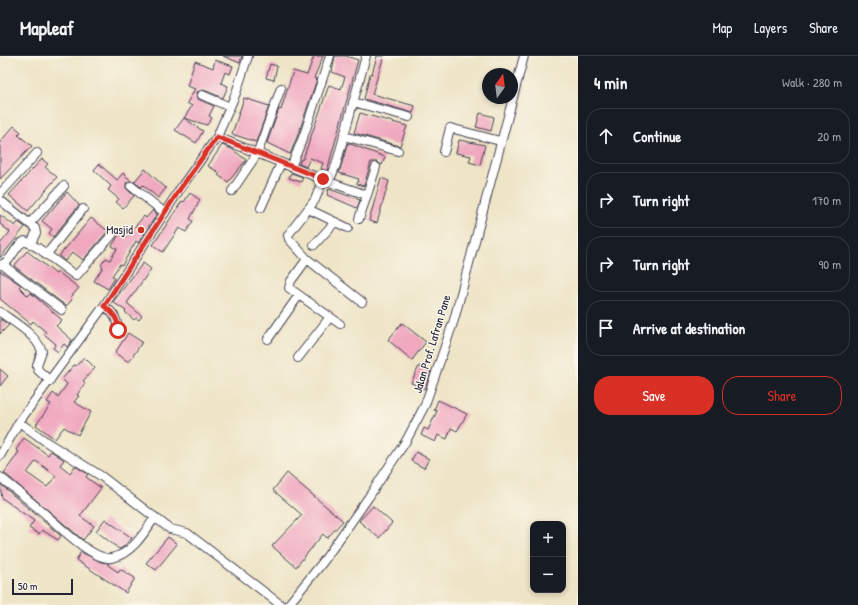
<!DOCTYPE html>
<html lang="en">
<head>
<meta charset="utf-8">
<style>
  :root { --surface:#171b24; --page:#20242c; --text:#f1f3f6; --muted:#9ea1a6; --line:#363941; --accent:#d93025 }
  body { margin:0; font-family:"Patrick Hand",sans-serif; background:var(--page); color:var(--text) }
  .controls { position:absolute; right:12px; bottom:12px; display:grid; overflow:hidden; border-radius:8px; box-shadow:0 2px 6px #0003 }
  .controls button { width:36px; height:36px; display:grid; place-items:center; padding:0; border:0; border-bottom:1px solid var(--line); background:var(--surface); color:var(--text); font:20px sans-serif }
  .compass { position:absolute; left:482px; top:12px; width:36px; height:36px; border-radius:50%; background:var(--surface); box-shadow:0 2px 6px #0003; rotate:14deg }
  .scale { position:absolute; left:12px; bottom:10px; width:61px; box-sizing:border-box; padding-left:4px; border:2px solid #22223b; border-top:0; font-size:11px; line-height:14px; white-space:nowrap; color:#22223b; -webkit-text-stroke:3px #fbf7ec; paint-order:stroke }
  .stop { position:absolute; width:12px; height:12px; margin:-9px; border:3px solid #d93025; border-radius:50%; background:#fff }
  .stop.end { background:#d93025; border-color:#fff; box-shadow:0 1px 4px #0008 }
  .list { margin:0; padding:0; list-style:none }
  h2 { display:flex; justify-content:space-between; align-items:center; height:52px; margin:0; padding:0 16px; font-size:17px }
  h2 small { font-size:13px; font-weight:400; color:var(--muted) }
  .list li { display:grid; grid-template-columns:26px 1fr auto; gap:12px; align-items:center; box-sizing:border-box; height:56px; margin:0 8px 8px; padding:0 8px; border:1px solid var(--line); border-radius:16px }
  .list b { display:block; font-size:15px; white-space:nowrap }
  .list em { font-size:13px; font-style:normal; color:var(--muted) }
  .actions { display:flex; gap:8px; padding:12px 16px }
  .actions a { flex:1; padding:9px 0; border:1px solid var(--accent); border-radius:16px; text-align:center; font-size:14px; color:var(--accent) }
  .actions .main { background:var(--accent); color:#fff }
  .icon { flex:none; width:22px; height:22px; fill:none; stroke:currentColor; stroke-width:2; stroke-linecap:round; stroke-linejoin:round }
  .map { position:relative; flex:none; width:578px; height:549px; overflow:hidden }
  header { display:flex; align-items:center; gap:24px; box-sizing:border-box; height:56px; padding:0 20px; background:var(--surface); border-bottom:1px solid var(--line) }
  header strong { font-size:19px }
  nav { display:flex; gap:22px; margin-inline-start:auto; font-size:14px }
  main { display:flex }
  aside { flex:1; background:var(--surface) }
  .map>svg:first-child { display:block }
  .building { fill:#f0a8bf; fill-rule:evenodd }
  .lines { fill:none; stroke-linecap:round; stroke-linejoin:round }
  .street-casing { stroke:#413f50; stroke-width:10 }
  .street { stroke:#fff; stroke-width:8 }
  .route { stroke:#d93025; stroke-width:5 }
  .poi-dot { fill:#c8321e; stroke:#fbf7ec; stroke-width:1.5 }
  .labels { text-anchor:middle; stroke-width:3; stroke-linejoin:round; paint-order:stroke }
  .poi-label { font-size:12px; fill:#22223b; stroke:#fbf7ec; text-anchor:end }
  .street-label { font-size:12px; fill:#22223b; stroke:#fbf7ec }
</style>
</head>
<body>
<header>
<strong>Mapleaf</strong>
<nav><a>Map</a><a>Layers</a><a>Share</a></nav>
</header>
<main>
<div class="map">
<svg width="578" height="549" viewBox="0 0 578 549">
  <rect width="100%" height="100%" fill="#fbf7ec"/>
  <filter id="ink" filterUnits="userSpaceOnUse"><feTurbulence type="fractalNoise" baseFrequency=".025" numOctaves="2"/><feDisplacementMap in="SourceGraphic" scale="8" xChannelSelector="R" yChannelSelector="G"/><feConvolveMatrix kernelMatrix="1 2 1 2 8 2 1 2 1" color-interpolation-filters="sRGB"/></filter>
  <filter id="wash" filterUnits="userSpaceOnUse"><feTurbulence type="fractalNoise" baseFrequency=".012" numOctaves="4" result="noise"/><feDisplacementMap in="SourceGraphic" scale="16" xChannelSelector="R" yChannelSelector="G"/><feGaussianBlur stdDeviation="0.9" result="paint"/><feColorMatrix in="noise" values="0 0 0 0 0 0 0 0 0 0 0 0 0 0 0 0 0 1.4 0 .05"/><feComposite in="paint" operator="in"/></filter>
  <g filter="url(#wash)">
    <rect width="100%" height="100%" fill="#eee4c6"/>
    <g id="blocks">
      <!-- building -->
      <path class="building" d="M223,0H242L240,7Z
        M314,0H323L314,22L317,23L299,76L290,98L267,87L279,53L281,54L293,15L307,19Z
        M335,0H346L358,4L327,115L321,113L323,107L310,102L306,111L299,108L301,103H303L329,29L341,33L345,21L332,16Z
        M377,0H384L372,38L415,50L413,57L364,43L370,18H372Z
        M215,4L233,10L230,18L225,16L221,27L228,30L223,42L204,34L197,36L198,43L214,50L209,60L212,62L207,69L184,62L192,50L187,47L195,33L187,30L195,5L213,12Z
        M270,8L277,10L274,24L266,22Z
        M244,42L269,50L256,86L232,78Z
        M360,57L407,70L400,90L354,77Z
        M480,57L494,61L491,75L476,71Z
        M184,62L203,75L196,87L175,74Z
        M14,70L21,76L18,79L32,90L0,123V86Z
        M459,84L485,89L480,109L469,106L471,100L456,97Z
        M348,87L385,101L382,109L377,106H371L364,130L357,128L359,123L339,117Z
        M222,89L232,93L246,104L228,126L218,119L220,117L208,110Z
        M42,103L48,108L45,111L57,121L28,155L9,139Z
        M99,108L117,124L123,117L131,125L126,127V132L134,140L123,152L116,146L119,143L108,134L111,130L94,114Z
        M145,113L166,132L158,142L143,129L141,131L134,126Z
        M291,117L303,121L301,126L289,122Z
        M381,122L389,125L377,167L369,165Z
        M329,133L360,144L357,152L327,139Z
        M67,136L79,149L53,181L49,177L52,173L42,165Z
        M190,137L200,144L190,163L193,165L186,176L179,172L163,196L153,189L182,145L184,146Z
        M153,154L157,158L138,187L136,185L122,209L120,208L112,220L115,222L108,233L94,225L103,211L101,209L106,202L110,204L117,193L112,190L120,177L126,181L144,160L146,162Z
        M0,159L15,170L18,166L25,171L0,202V188L10,176L0,168Z
        M91,162L108,175L83,204L73,196L65,205L59,200Z
        M27,195L56,218L58,216L79,232L70,242L72,244L66,250L14,210Z
        M143,207L151,213L127,247L142,260L139,264L136,262L134,264L125,256L126,255L113,246Z
        M0,215L21,229L19,231L28,240L31,237L62,264L56,270L72,284L67,291L64,288L58,296L53,292L56,288L44,278L46,276L33,265L31,268L0,243Z
        M0,263L9,269L0,278Z
        M402,267L426,286L412,304L388,284Z
        M128,277L142,286L129,306L115,297Z
        M84,301L95,312L83,325L85,327L77,339L79,340L74,346L91,356L78,379L64,371L55,383L36,369L51,348L47,346L53,337L58,341L67,328L62,323L74,309L76,310Z
        M419,310L431,315L425,333L411,327Z
        M0,313L8,320L0,330Z
        M438,344L467,358L457,375L451,372L447,383L438,379L435,386L421,379L424,372L428,374L437,355L434,354Z
        M24,382L48,399L51,395L60,401L64,404L60,409L70,417L75,410L88,418L86,421L101,432L80,460L94,470L83,484L4,417L19,396L16,394ZM36,405L56,420L47,431L27,417Z
        M416,396L429,403L424,412L411,405Z
        M287,417L343,465L327,482L323,478L296,511L272,490L302,459L273,434Z
        M0,428L61,480L58,484L42,474L39,478L29,472L34,465L2,442Z
        M373,450L392,467L379,482L359,465Z
        M105,463L132,482L122,492L119,493L96,475Z
        M168,481L177,488L156,514L146,507Z
        M81,496L101,506L108,507V509L118,516L120,513L135,522L126,537L76,504Z"/>
    </g>
  </g>
  <g filter="url(#ink)">
    <use href="#blocks" fill-opacity="0" stroke="#413f50" stroke-width="1"/>
    <g class="lines">
      <defs>
        <path id="street" d="M202,39L230,51
          M353,46L409,61
          M344,80L398,95
          M217,81L329,126L336,109L366,0
          M444,96L450,72L500,85
          M291,111L304,79L330,0
          M323,123L315,144L288,179L289,183L307,203L362,246
          M329,126L367,139L359,163
          M131,130L165,157
          M232,135L257,98L281,32
          M0,138L37,97
          M367,139L376,111
          M0,144L35,172L36,177L31,187
          M261,152L281,107
          M308,153L348,172
          M30,167L64,130
          M314,189L335,166
          M46,199L83,153
          M307,203L291,225L289,232L340,268
          M0,209C12,207 14,189 25,185L38,192L76,220L112,179
          M3,209L62,254
          M104,250C115,257 118,265 118,277
          M0,256C15,267 35,278 42,295L37,309L38,314L50,325
          M268,283L299,239
          M298,302L330,261
          M19,366L48,387L101,420L170,473L187,477L281,549
          M0,400L19,366L104,250L182,130L217,81L236,37L248,0
          M0,421C13,431 26,442 38,452C53,464 92,505 111,502C131,499 145,476 155,461
          M288,549L323,506L368,442L406,385L425,349L454,264L524,0"/>
      </defs>
      <!-- street casing -->
      <use href="#street" class="street-casing"/>
      <!-- street -->
      <use href="#street" class="street"/>
    </g>
  </g>
  <g class="lines" filter="url(#ink)">
    <!-- route -->
    <path class="route" d="M118,274C119,263 113,256 104,250L182,130L217,81L323,123"/>
  </g>
  <!-- markers -->
  <circle class="poi-dot" cx="141" cy="174" r="4"/>
  <g class="labels">
    <!-- poi labels -->
    <g class="poi-label">
      <text x="133" y="178">Masjid</text>
    </g>
    <!-- street labels -->
    <g class="street-label">
      <text transform="translate(432 288) rotate(-73)" y="4">Jalan Prof. Lafran Pane</text>
    </g>
  </g>
</svg>
<div class="controls">
<button>+</button>
<button>−</button>
</div>
<svg class="compass" viewBox="-18 -18 36 36"><path d="M0-13l5 13h-10z" fill="#e53935"/><path d="M0 13l5-13h-10z" fill="#9ea1a6"/></svg>
<div class="scale">50 m</div>
<div class="stop" style="left:118px;top:274px"></div>
<div class="stop end" style="left:323px;top:123px"></div>
</div>
<aside>
<h2>4 min<small>Walk · 280 m</small></h2>
<ul class="list">
<li><svg class="icon" aria-label="ahead" viewBox="0 0 24 24"><path d="M12 20V5M6 11l6-6 6 6"/></svg><div><b>Continue</b></div><em>20 m</em></li>
<li><svg class="icon" aria-label="right" viewBox="0 0 24 24"><path d="M7 20v-9h11M14 6l5 5-5 5"/></svg><div><b>Turn right</b></div><em>170 m</em></li>
<li><svg class="icon" aria-label="right" viewBox="0 0 24 24"><path d="M7 20v-9h11M14 6l5 5-5 5"/></svg><div><b>Turn right</b></div><em>90 m</em></li>
<li><svg class="icon" aria-label="arrive" viewBox="0 0 24 24"><path d="M6 21V4h12l-3 4 3 4H6"/></svg><div><b>Arrive at destination</b></div></li>
</ul>
<div class="actions"><a class="main">Save</a><a>Share</a></div>
</aside>
</main>
</body>
</html>
